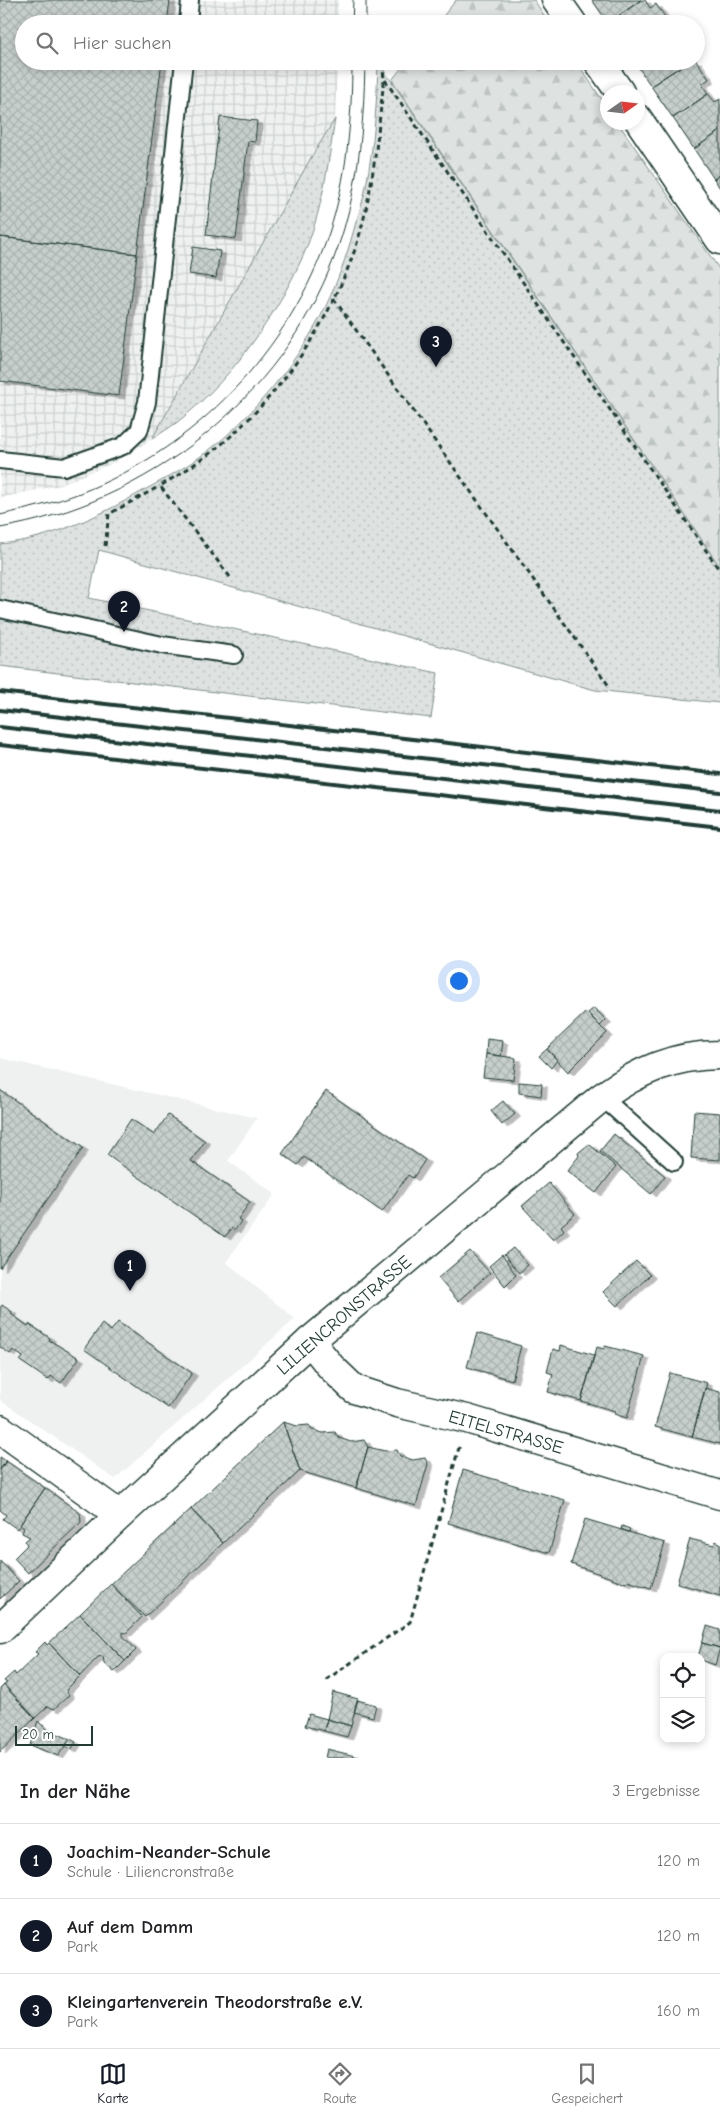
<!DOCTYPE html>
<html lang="de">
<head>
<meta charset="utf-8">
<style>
  :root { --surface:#fff; --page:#f2f2f2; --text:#202124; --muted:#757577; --line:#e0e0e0; --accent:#111827 }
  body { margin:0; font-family:"Comic Neue",sans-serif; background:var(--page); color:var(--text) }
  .controls { position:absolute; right:15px; bottom:15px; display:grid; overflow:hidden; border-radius:10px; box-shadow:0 2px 8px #0003 }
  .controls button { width:45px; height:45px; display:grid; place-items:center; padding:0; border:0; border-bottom:1px solid var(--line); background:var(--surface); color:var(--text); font:25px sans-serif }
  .compass { position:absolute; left:600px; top:85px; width:45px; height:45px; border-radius:50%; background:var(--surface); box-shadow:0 2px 8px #0003; rotate:76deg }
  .scale { position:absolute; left:15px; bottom:12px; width:78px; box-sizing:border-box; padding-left:5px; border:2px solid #1f3d34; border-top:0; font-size:14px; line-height:18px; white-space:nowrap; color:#1f3d34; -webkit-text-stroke:4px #fff; paint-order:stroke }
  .you { position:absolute; left:458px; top:980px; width:18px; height:18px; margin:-12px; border:4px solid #fff; border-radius:50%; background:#1a73e8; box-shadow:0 0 0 8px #1a73e833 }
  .badge { display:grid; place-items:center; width:32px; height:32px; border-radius:50%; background:var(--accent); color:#fff; font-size:16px; font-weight:700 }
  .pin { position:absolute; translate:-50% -41px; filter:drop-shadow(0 1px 2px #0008) }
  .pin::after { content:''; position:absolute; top:26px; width:18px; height:15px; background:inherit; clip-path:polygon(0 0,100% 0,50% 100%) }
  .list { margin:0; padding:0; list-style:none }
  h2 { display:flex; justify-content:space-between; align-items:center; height:65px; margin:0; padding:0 20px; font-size:21px }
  h2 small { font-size:16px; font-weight:400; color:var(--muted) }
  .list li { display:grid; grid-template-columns:32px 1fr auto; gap:15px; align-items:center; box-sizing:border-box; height:75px; padding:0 20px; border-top:1px solid var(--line) }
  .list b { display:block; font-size:19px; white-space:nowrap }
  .list p { margin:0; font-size:16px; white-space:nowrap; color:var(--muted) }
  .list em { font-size:16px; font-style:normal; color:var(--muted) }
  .icon { flex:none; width:28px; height:28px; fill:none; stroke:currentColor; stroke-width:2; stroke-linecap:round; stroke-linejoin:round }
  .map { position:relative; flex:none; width:720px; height:1758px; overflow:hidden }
  .search { position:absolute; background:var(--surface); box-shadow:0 2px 8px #0003; left:15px; right:15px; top:15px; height:55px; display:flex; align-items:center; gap:12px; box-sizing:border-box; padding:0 18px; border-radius:28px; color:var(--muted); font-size:19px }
  .sheet { height:290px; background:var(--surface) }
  nav { display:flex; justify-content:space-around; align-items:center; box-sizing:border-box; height:70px; border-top:1px solid var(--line); background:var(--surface); font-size:14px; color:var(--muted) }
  nav a { display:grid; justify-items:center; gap:2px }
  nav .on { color:var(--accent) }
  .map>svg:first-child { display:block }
  .built { fill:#eef1f0 }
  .industrial { fill:url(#industrial-grid) }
  .grass { fill:url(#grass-dots); stroke:#7e908b }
  .forest { fill:url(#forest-firs); stroke:#7e908b }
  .building { fill:url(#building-cross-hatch); stroke:#1f3d34; filter:url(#shadow) }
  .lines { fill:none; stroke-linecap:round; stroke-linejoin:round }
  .service-casing { stroke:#1f3d34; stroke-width:20 }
  .minor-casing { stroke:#1f3d34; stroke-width:31 }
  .secondary-casing { stroke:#1f3d34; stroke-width:31 }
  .path { stroke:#1f3d34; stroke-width:3; stroke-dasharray:5 4; stroke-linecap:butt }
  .service { stroke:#fff; stroke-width:16 }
  .minor { stroke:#fff; stroke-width:28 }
  .secondary { stroke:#fff; stroke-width:28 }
  .tram { stroke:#1f3d34; stroke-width:1 }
  .rail { stroke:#1f3d34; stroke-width:4 }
  .labels { text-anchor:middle; stroke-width:5; stroke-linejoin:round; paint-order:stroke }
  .street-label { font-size:18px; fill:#1f3d34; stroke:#fff }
</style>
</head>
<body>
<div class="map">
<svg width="720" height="1758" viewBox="0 0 720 1758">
  <defs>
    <pattern id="industrial-grid" width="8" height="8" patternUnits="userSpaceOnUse" patternTransform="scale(1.25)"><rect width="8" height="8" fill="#eef1f0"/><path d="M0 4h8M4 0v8" fill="none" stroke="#ccd0ce"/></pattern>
    <pattern id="grass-dots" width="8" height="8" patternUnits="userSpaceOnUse" patternTransform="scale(1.25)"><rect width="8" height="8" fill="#dee3e2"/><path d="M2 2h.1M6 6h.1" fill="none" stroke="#bec4c2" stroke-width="1.8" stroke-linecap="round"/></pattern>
    <pattern id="forest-firs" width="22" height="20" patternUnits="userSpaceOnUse" patternTransform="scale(1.25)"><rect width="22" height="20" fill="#dee3e2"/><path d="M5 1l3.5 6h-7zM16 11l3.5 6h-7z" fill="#bec4c2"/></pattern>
    <pattern id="building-cross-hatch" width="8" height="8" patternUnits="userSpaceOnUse" patternTransform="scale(1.25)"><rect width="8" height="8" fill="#c7cfcc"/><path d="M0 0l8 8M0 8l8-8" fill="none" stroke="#aab3b0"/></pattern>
    <filter id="shadow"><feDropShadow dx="5.5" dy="3" stdDeviation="0" flood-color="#0004"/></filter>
  </defs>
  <rect width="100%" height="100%" fill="#fff"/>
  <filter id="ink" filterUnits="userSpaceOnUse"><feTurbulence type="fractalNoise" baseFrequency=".02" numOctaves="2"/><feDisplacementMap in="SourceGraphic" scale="10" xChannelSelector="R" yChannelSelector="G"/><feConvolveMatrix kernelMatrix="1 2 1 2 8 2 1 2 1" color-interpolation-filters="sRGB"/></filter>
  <g filter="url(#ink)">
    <!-- built -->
    <path class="built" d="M0,1058L257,1118L228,1161L275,1194L226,1262L295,1319L115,1479L0,1400Z"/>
    <!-- industrial -->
    <path class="industrial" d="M0,0H338V24H24V61H337L335,119L312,156L152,439L113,463L60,485L0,498Z"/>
    <!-- grass -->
    <path class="grass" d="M378,61L720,567V703L595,690L99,550L89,598L438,673L431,718L0,666V544C51,539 97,517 141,492C168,477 194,463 218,443C260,408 308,348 330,297C341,273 349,248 356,222C360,210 364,198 366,186C374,145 377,103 378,61Z
      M335,119C328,165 322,213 303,256C277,314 235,374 186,415C176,424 164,431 152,439L312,156Z"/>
    <!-- forest -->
    <path class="forest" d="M456,0H534L550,24H437Z
      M407,61H576L607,107L608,122L618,123L720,270V567L392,80Z"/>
    <!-- building -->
    <path class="building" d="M0,0H170L167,24H24V61H162L137,254L0,237Z
      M592,0H641L608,23Z
      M641,0H645L650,8L656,4L670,24H608Z
      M696,60L709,79L702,84L708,94L673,118L651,86L689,61Z
      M634,61H689L651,86Z
      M708,94L715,102L720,99V131L694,149L673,118Z
      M220,117L257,121L255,142L248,141L236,239L206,235Z
      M720,131V175L714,179L694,149Z
      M720,175V188L714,179Z
      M0,237L137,254L119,396L0,381Z
      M193,247L220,251L216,278L189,274Z
      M594,1008L606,1020L600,1026L588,1013Z
      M586,1012L607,1033L568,1072L547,1049Z
      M487,1039L503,1041L501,1056L486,1054Z
      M547,1049L557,1060L551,1068L539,1056Z
      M486,1054L516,1058L513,1080L483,1077Z
      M519,1082L542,1084L541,1096L519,1093Z
      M0,1090L83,1148L0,1268Z
      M326,1091L425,1160L413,1178L408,1175L382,1212L304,1157L298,1165L282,1154Z
      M503,1101L515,1114L502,1125L491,1111Z
      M694,1111L720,1113V1160L691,1158Z
      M168,1115L205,1141L191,1161L250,1202L238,1219L241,1221L235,1230L232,1228L225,1237L107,1155L131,1119L154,1135Z
      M614,1134L665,1176L651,1194L600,1151Z
      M589,1144L616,1167L596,1193L567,1171L579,1156L578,1153Z
      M549,1183L575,1214L561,1226L564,1230L553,1240L522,1206Z
      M513,1248L528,1265L519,1273L504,1255Z
      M470,1251L490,1273L458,1301L438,1278Z
      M502,1255L516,1275L505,1286L489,1266Z
      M636,1261L650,1275L617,1306L603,1292Z
      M2,1305L12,1312L11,1314L28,1326L29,1324L50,1338L49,1340L79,1358L61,1383L51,1376L48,1380L20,1361L23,1357L13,1350L10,1354L0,1347V1308Z
      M118,1322L192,1373L168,1408L84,1349L102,1324L111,1331Z
      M477,1333L521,1346L512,1380L467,1367Z
      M561,1345L594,1355L581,1401L548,1392L553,1374L547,1372L553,1349L560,1351Z
      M605,1346L644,1356L627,1418L614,1414L615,1411L581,1401L597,1347L604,1349Z
      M670,1373L707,1383L692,1437L655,1427Z
      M705,1388L720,1392V1444L692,1437Z
      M283,1422L297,1426L309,1425L312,1430L323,1433L335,1432L339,1438L351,1442L364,1440L368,1447L356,1488L300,1471Z
      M283,1422L300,1471L223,1543L191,1509Z
      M368,1447L385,1451L397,1450L400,1456L413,1460L425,1458L428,1464L416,1506L356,1488Z
      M0,1457L6,1461L0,1470Z
      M6,1461L45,1488L17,1529L3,1519L6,1515L0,1510V1470Z
      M463,1470L565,1500L549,1553L448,1523Z
      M45,1488L80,1513L81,1522L28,1573L14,1558L27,1545L25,1541L30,1537L22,1533L24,1528L20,1525Z
      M191,1509L223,1543L145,1617L111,1584Z
      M585,1519L665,1543L651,1588L627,1581L626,1583L571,1564Z
      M622,1526L630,1529L629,1532L621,1529Z
      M690,1539L714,1545L715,1541L720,1543V1596L677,1583Z
      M0,1561L19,1581L0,1599Z
      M111,1584L142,1617L126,1633L123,1632V1636L136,1650L125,1661L80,1614Z
      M80,1614L125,1661L114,1672L104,1663L103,1656L98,1657L80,1676L49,1643Z
      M707,1626L720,1630V1648L702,1643Z
      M45,1642L47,1645L49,1643L80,1676L66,1690L69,1695L54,1709L48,1706L35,1718L4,1685L7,1683L4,1681L14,1672L16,1675L38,1654L35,1652Z
      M702,1643L720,1648L715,1665L701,1660V1657H698Z
      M4,1685L35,1718L0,1752V1689Z
      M333,1692L358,1699L351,1726L327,1719Z
      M357,1700L376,1705L373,1717L354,1712Z
      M309,1714L327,1719L324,1731L305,1726Z
      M327,1719L351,1726L347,1737L324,1731Z
      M38,1721L46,1729L70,1739L58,1756L30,1745Z
      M70,1739L76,1742L71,1750L65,1746Z
      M327,1749L363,1758H325Z"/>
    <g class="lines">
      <defs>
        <path id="service" d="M188,24L190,0
          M0,460L64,467L123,446L139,431L147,402L184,61
          M0,609L162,645L234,655
          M602,1097L674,1162"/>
        <path id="minor" d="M310,1341L331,1367L354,1389L397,1403L467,1419L720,1495
          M0,1429L120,1515"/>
        <path id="secondary" d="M556,0L573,24
          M598,61L620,92
          M638,119L720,240
          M0,1629L120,1515L310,1341L602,1097C638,1071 674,1055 720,1055"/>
      </defs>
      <!-- service casing -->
      <use href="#service" class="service-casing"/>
      <!-- minor casing -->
      <use href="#minor" class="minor-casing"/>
      <!-- secondary casing -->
      <use href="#secondary" class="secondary-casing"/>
      <!-- path -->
      <path class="path" d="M385,80L720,571
        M334,299L609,686
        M105,546L109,514L160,486
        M230,577L160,486C185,471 210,455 231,436C285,387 328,323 353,255C373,199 377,138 384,80L383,67
        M326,1680L410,1622L460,1444"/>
      <!-- service -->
      <use href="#service" class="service"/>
      <!-- minor -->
      <use href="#minor" class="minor"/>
      <!-- secondary -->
      <use href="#secondary" class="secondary"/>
      <!-- tram -->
      <path class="tram" d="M352,24L353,0
        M366,24V0
        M0,515C27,509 54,503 80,493C195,449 290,350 329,233C347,179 352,118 352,61
        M0,528C148,503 280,400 334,258C358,196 364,127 365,61"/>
      <!-- rail -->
      <path class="rail" d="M0,692L720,774
        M0,710L720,792
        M0,727L720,810
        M0,745L720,827"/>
    </g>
  </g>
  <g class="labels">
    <!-- street labels -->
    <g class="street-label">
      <text transform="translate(344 1315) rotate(-41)" y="6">LILIENCRONSTRASSE</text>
      <text transform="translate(506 1432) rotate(16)" y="6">EITELSTRASSE</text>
    </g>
  </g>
</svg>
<div class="controls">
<button><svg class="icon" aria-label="locate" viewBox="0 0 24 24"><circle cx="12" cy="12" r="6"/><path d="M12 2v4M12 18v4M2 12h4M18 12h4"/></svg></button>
<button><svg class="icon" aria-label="layers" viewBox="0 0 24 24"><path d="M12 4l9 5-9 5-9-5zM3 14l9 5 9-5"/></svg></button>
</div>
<svg class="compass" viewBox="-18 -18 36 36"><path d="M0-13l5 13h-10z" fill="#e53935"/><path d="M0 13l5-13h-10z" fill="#757577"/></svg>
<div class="scale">20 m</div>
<div class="you"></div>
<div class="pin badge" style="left:130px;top:1291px">1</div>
<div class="pin badge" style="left:124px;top:632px">2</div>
<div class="pin badge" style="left:436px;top:367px">3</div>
<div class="search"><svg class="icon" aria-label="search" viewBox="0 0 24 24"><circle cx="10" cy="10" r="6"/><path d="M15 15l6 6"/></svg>Hier suchen</div>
</div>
<section class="sheet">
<h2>In der Nähe<small>3 Ergebnisse</small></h2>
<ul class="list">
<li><span class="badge">1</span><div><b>Joachim-Neander-Schule</b><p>Schule · Liliencronstraße</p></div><em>120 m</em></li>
<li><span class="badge">2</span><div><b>Auf dem Damm</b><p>Park</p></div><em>120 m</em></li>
<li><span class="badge">3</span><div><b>Kleingartenverein Theodorstraße e.V.</b><p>Park</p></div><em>160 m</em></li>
</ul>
</section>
<nav>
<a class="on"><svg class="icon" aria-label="map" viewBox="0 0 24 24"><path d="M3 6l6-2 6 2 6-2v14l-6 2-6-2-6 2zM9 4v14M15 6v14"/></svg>Karte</a>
<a><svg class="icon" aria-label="directions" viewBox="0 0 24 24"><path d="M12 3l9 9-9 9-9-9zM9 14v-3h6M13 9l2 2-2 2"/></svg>Route</a>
<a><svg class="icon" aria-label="saved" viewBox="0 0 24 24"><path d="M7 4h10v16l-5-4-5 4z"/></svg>Gespeichert</a>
</nav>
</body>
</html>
